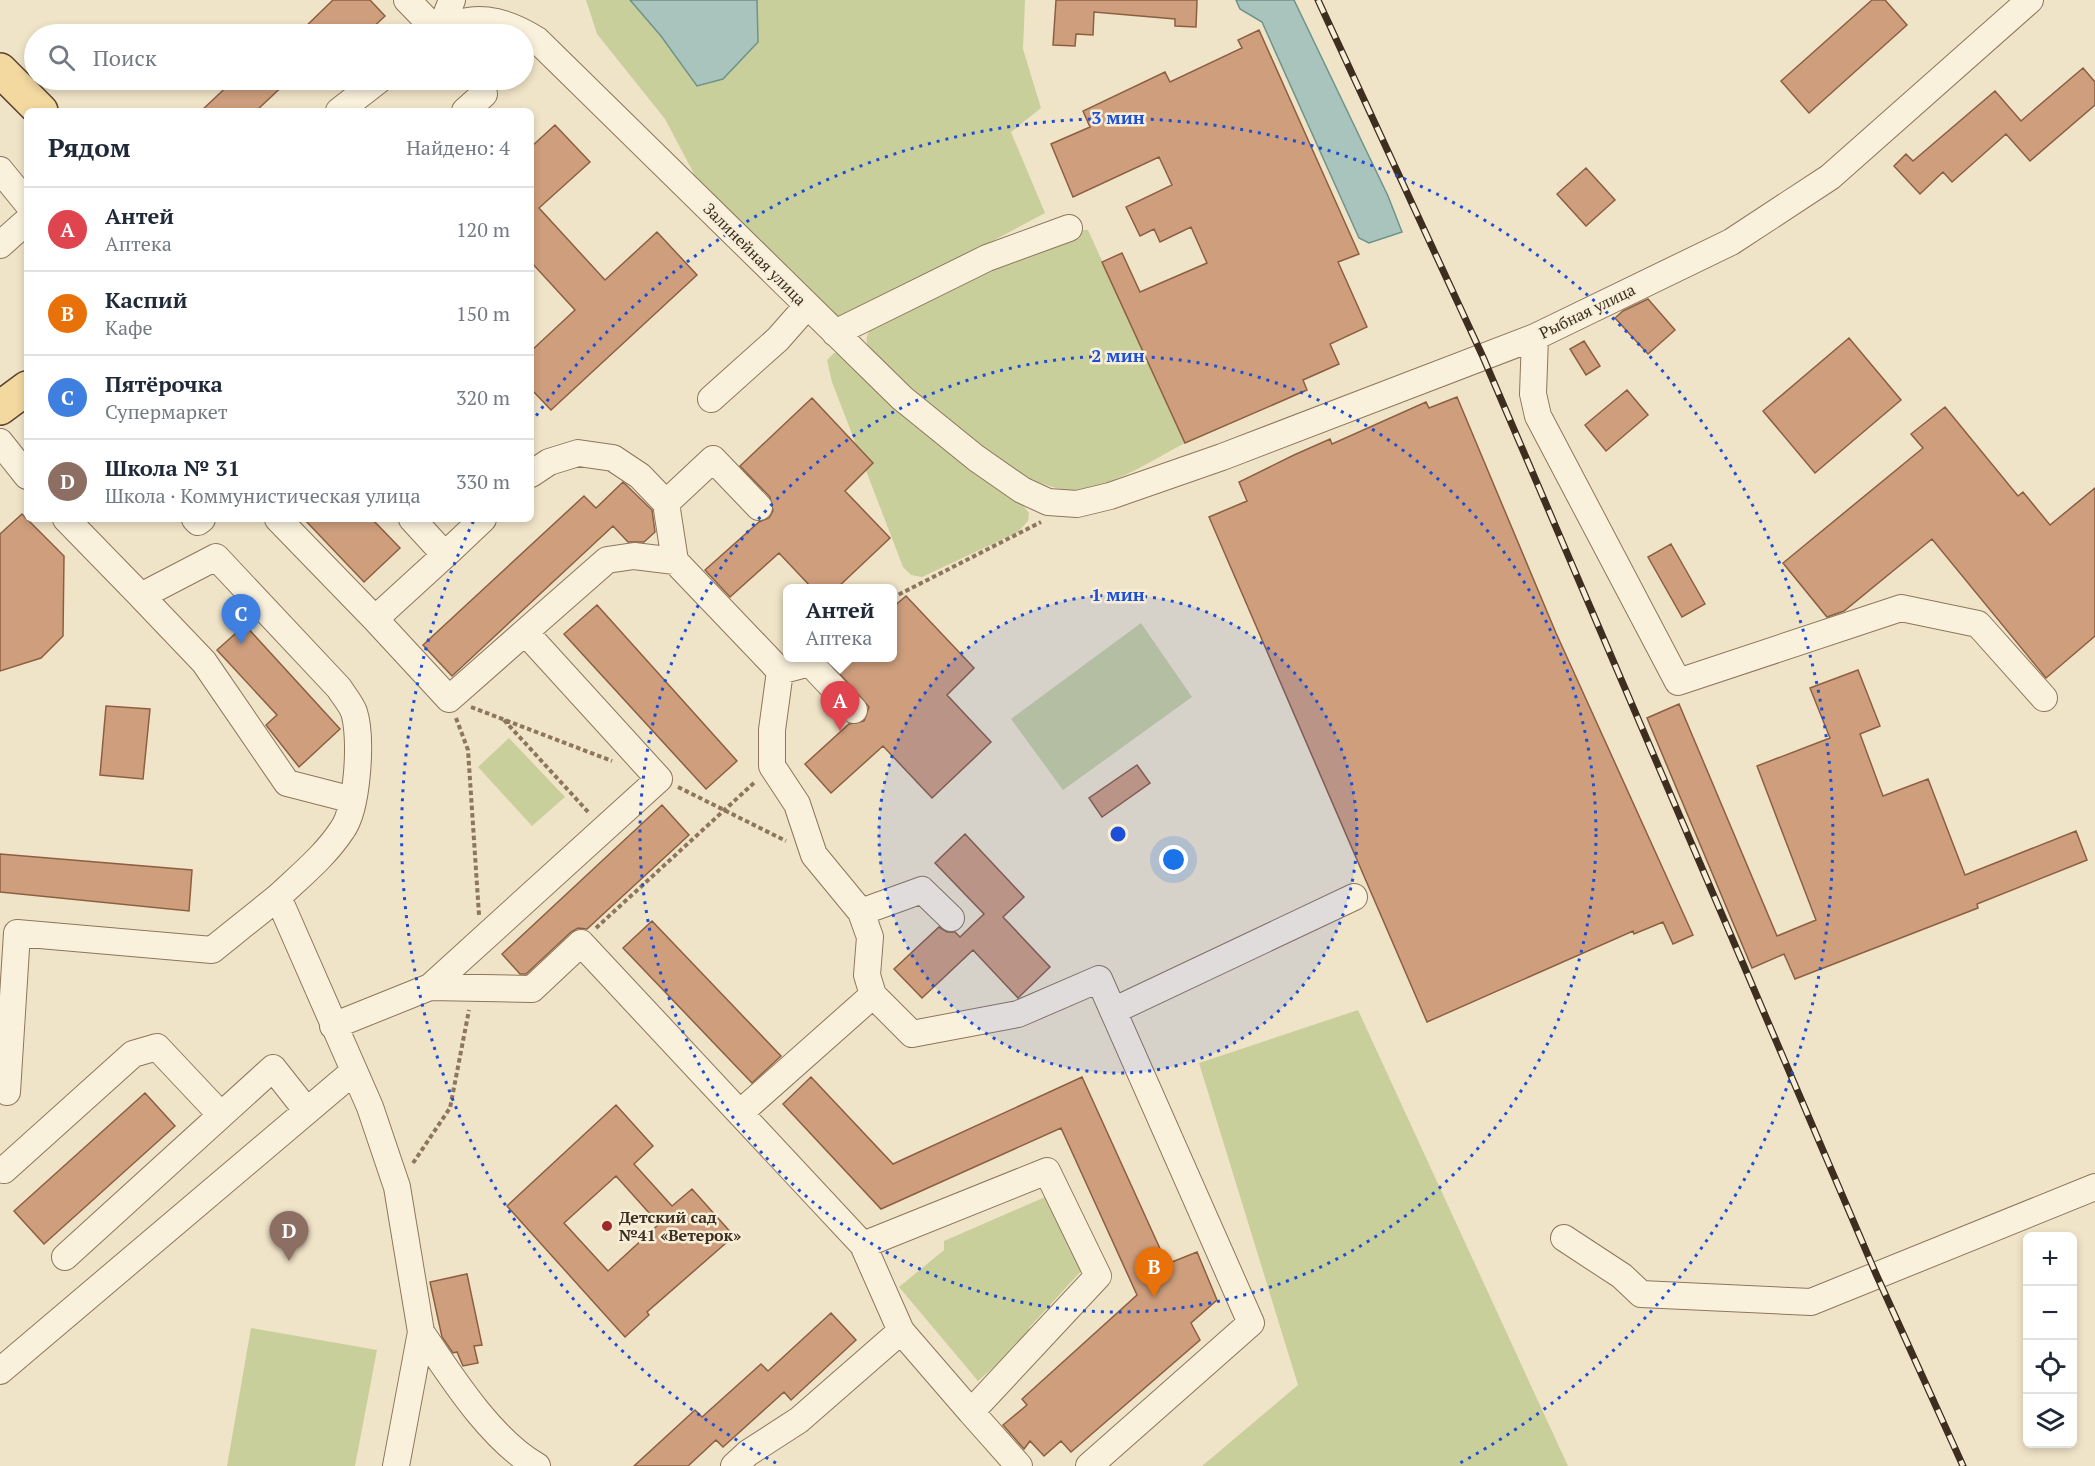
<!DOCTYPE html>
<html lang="ru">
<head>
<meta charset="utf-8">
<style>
  :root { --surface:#fff; --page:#f6f6f7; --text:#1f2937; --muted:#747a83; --line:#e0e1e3; --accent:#9e2a2b }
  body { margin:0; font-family:"PT Serif",serif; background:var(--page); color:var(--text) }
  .controls { position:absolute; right:18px; bottom:18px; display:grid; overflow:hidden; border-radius:9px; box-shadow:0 3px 9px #0003 }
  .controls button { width:54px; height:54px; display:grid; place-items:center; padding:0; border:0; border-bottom:2px solid var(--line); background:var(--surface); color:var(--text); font:30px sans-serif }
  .you { position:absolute; left:1174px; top:860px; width:21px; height:21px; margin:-15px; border:4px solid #fff; border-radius:50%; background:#1a73e8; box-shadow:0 0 0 9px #1a73e833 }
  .badge { display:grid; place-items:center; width:39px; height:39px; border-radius:50%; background:var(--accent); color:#fff; font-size:20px; font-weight:700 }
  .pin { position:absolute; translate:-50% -50px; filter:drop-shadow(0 2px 3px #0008) }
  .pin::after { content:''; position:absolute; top:32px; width:21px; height:18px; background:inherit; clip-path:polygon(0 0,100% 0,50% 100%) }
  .popup { position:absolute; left:783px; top:584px; width:114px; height:78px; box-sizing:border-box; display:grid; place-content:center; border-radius:9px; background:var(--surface); filter:drop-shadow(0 2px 4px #0005); font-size:20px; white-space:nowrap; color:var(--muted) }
  .popup b { font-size:22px; color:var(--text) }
  .popup::after { content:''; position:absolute; left:50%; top:100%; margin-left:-12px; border:12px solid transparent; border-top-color:var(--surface) }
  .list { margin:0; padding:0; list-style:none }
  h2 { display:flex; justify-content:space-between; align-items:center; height:78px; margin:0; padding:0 24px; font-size:26px }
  h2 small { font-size:20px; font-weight:400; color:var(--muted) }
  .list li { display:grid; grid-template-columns:39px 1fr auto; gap:18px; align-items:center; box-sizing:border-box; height:84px; padding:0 24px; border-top:2px solid var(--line) }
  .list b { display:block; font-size:22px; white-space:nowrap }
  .list p { margin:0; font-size:20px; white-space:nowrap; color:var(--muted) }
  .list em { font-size:20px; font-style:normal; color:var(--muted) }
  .icon { flex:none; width:33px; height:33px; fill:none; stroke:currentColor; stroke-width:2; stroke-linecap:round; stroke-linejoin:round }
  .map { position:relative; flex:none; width:2095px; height:1466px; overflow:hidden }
  .search { position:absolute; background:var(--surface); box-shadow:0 3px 9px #0003; left:24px; top:24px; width:510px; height:66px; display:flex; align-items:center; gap:15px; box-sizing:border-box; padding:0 21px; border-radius:33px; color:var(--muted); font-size:22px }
  .panel { position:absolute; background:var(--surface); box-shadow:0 3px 9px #0003; left:24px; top:108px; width:510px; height:414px; border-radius:9px }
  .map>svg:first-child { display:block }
  .green { fill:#c9cf9b }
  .water { fill:#a9c4bc; stroke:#6f938a; stroke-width:1.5 }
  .building { fill:#cf9f7d; stroke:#8d5f41; stroke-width:1.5; fill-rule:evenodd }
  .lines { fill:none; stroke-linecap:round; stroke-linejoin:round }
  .minor-casing { stroke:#8d765c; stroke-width:28 }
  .major-casing { stroke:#5b4430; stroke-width:36 }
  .path { stroke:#8d765c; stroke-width:4; stroke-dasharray:4.5 3; stroke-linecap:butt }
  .minor { stroke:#faf1dc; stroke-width:26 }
  .major { stroke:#f3d9a0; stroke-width:33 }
  .rail-casing { stroke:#3d2e20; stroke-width:7 }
  .rail { stroke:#f7eed8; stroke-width:4.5; stroke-dasharray:14; stroke-linecap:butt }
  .ring { fill:none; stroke:#1d4ed8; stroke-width:3; stroke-dasharray:3 6 }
  .poi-dot { fill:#9e2a2b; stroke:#f7eed8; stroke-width:2 }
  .labels { text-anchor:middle; stroke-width:5; stroke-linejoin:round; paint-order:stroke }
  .street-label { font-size:16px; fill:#3d2e20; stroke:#f7eed8 }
  .poi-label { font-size:16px; font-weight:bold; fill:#3d2e20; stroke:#f7eed8; text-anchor:start }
  .centre { fill:#1d4ed8; stroke:#f7eed8; stroke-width:3 }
  .ring-label { font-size:18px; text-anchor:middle; font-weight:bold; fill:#1d4ed8; stroke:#f7eed8; stroke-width:5; stroke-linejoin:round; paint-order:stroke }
</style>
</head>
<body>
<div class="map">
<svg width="2095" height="1466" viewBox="0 0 2095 1466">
  <rect width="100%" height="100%" fill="#f0e4c8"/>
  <!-- green -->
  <path class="green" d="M586,0H1025L1023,49L1041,108L1011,132L1045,213L938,270L841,317L834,314L701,187L665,119L597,34Z
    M1079,230H1088L1185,443C1153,460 1121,481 1085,489C1024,503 912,392 870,352C864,339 866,333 876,323Z
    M834,353H838L908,417L1022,504L1029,513L1028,521L1018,532L922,577L911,575L903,567L832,382L827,360Z
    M1141,623L1192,697L1063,790L1011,719Z
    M509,738L565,797L532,826L478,767Z
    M1358,1010L1568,1466H1202L1298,1385L1199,1063Z
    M1045,1197L1083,1269L1029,1328V1336L978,1381L899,1287L944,1250V1241Z
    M251,1328L377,1350L355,1466H227Z"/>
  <!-- water -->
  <path class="water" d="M630,0H757L758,42L723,79L697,86L661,36Z
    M1236,0H1294L1388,196L1402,232L1369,243L1359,238L1262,22L1240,9Z"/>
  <!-- building -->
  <path class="building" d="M333,0H370L385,16L366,34H298Z
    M1056,0H1197L1196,27L1175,26V19L1094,12L1093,35L1076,34L1075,46L1053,45Z
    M1872,0H1885L1907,25L1809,113L1781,81Z
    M1259,30L1359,254L1338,262L1367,327L1330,344L1339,364L1303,380L1307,390L1185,443L1102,262L1122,253L1140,292L1207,263L1191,227L1160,242L1154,229L1140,236L1126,207L1172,185L1159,157L1073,197L1051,144L1090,127L1083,111L1165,72L1170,82L1242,48L1238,40Z
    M2083,68L2095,82V105L2030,161L2006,134L1952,182L1943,172L1920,194L1894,166L1906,154L1913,161L1995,91L2021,121Z
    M234,80H289L256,111H201Z
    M555,125L590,162L539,208L605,280L657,232L697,275L551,410L531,389V351L575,310L531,262V147Z
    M1586,168L1615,200L1586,226L1557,194Z
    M1648,299L1675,330L1648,354L1615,318L1623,311Z
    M1849,338L1901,400L1815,473L1763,411Z
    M1584,341L1600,366L1586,375L1570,349Z
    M1627,390L1648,415L1606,451L1585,425Z
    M1457,397L1556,633L1693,935L1673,944L1663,922L1634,934L1633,931L1427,1022L1209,517L1247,501L1239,482L1294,455L1330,439L1332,444L1426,402L1429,408Z
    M812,398L873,463L845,491L890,538L837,588H812L779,553L730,597L705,570L759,522L769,518L773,511L770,497L740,466Z
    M1945,407L2018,496L2023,492L2050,525L2095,488V636L2046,678L1932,539L1844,611L1827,617L1783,563L1923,448L1911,434Z
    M623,482L652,510L655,532L644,542H628L613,526L452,676L423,645L584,496L596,508Z
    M22,514L64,556L63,636L41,658L0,671V534Z
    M304,519H372L400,548L364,582Z
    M1671,544L1705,604L1682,617L1648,557Z
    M906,596L974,668L947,695L991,742L932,798L883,746L831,793L805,764L849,724L864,721L869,707L832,665L840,657H892V608Z
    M597,605L737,761L706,789L564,634Z
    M245,625L340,729L299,767L266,725L277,715L217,650Z
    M1858,670L1880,726L1860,734L1883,796L1928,779L1965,875L2076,831L2087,860L1977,904L1978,908L1795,979L1784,954L1752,968L1647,718L1679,704L1777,936L1816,920L1757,766L1830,738L1810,688Z
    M106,706L150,709L143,779L100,775Z
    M1137,765L1150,783L1102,817L1089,798Z
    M662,805L689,835L587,929L578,928L571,932L526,974H520L502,954Z
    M965,834L1024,897L1003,917L1050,967L1018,998L973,950L922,998L894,969L939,927L947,932H955L960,937L984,914L935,863Z
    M0,854L192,870L189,911L0,892Z
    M652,921L781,1056L752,1083L623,948Z
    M811,1077L893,1164L1082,1077L1167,1264L1197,1252L1217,1300L1191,1323L1200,1340L1071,1452L1061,1441L1044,1456L1030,1441L1024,1449L1003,1425L1027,1405L1022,1399L1137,1295L1061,1128L881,1209L783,1104Z
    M145,1093L175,1126L44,1244L14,1211Z
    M616,1105L653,1146L634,1164L672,1206L692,1189L734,1236L647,1312L649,1315L625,1337L507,1206ZM616,1176L659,1224L608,1271L564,1223Z
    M467,1274L482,1345L474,1346L478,1363L463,1366L457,1352L453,1353L442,1337L430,1282Z
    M831,1313L856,1340L791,1400L784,1392L723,1447L716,1440L688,1466H634L695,1410L702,1417L761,1364L768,1371Z"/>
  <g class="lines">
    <defs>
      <path id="minor" d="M407,0L439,33L452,0
        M437,34C471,11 504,19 537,40L902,398L976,458L1022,490L1048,502L1077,504L1110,496L1222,457L1535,337L1731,242L1830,177L2030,0
        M339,111L379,80
        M465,111L484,94
        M0,170L27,203
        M0,245L27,221
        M835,333L987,258L1069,228
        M1535,337L1533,394L1538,416L1678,682L1901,608L1978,624L2044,698
        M711,399L778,339L807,306
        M0,442L27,476
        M531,474L549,462L578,453L613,458L640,476L666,503L675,561L780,671L772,730V766L797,804L814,855L861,912L870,937L867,975L873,995L912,1034L1018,1014L1099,979L1251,1323L1089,1466
        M666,503L713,459L759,507
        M66,519L141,596L216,557L339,688C344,696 351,704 354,712C362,737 358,809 342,830C325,856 300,876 278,897L370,1107L397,1187L421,1332L396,1466
        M195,519L198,522L202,519
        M278,519L375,619L445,555
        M412,519L445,555L483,519
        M141,596L204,662L287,783L353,800
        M375,619L449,699L525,632L659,779L430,987
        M525,632L607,560L634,556L675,561
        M780,671L810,663L854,710
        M861,912L922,890L951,918
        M1113,1011L1354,897
        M333,1026L430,987L532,989L581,943L863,1245L901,1331L799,1420L748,1453L734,1466
        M7,1092L17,933L212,950L278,897
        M740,1113L873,995
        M4,1170L133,1054L157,1047L221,1115
        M1564,1238L1622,1276L1641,1294L1811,1302L2095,1187
        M863,1245L1047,1171L1098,1276L971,1412L901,1331
        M65,1257L273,1068L307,1111
        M421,1332C450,1375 491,1440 537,1466
        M0,1371L353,1072
        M971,1412L1019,1466"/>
      <path id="major" d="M0,70L41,111
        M0,408L27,388"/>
    </defs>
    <!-- minor casing -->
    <use href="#minor" class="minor-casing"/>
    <!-- major casing -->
    <use href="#major" class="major-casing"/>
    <!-- path -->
    <path class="path" d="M26,421V437
      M892,598L1041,522
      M471,707L612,761
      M456,718L468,750L479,915
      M504,720L590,814
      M678,787L786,841
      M596,928L756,781
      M413,1163L450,1108L469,1010"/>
    <!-- minor -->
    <use href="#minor" class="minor"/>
    <!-- major -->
    <use href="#major" class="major"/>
    <defs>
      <path id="rail" d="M1318,0L1483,357L1876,1274L1963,1466"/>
    </defs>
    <!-- rail casing -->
    <use href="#rail" class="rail-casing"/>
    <!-- rail -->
    <use href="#rail" class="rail"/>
  </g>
  <!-- distance rings -->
  <circle cx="1118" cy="834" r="239" fill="#1d4ed8" fill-opacity=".12"/>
  <g class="ring">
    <circle cx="1118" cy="834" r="239"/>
    <circle cx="1118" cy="834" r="478"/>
    <path d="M776 1463A716 716 0 0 1 474 520M531 423A716 716 0 1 1 1460 1463"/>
  </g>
  <!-- markers -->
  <circle class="poi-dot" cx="607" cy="1226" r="6"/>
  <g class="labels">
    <!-- street labels -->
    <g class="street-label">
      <text transform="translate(755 254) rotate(45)" y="6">Залинейная улица</text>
      <text transform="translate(1587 311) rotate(-26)" y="6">Рыбная улица</text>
    </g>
    <!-- poi labels -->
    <g class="poi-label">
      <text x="619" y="1223">Детский сад<tspan x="619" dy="18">№41 «Ветерок»</tspan></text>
    </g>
  </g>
  <circle cx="1118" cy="834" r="9" class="centre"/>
  <g class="ring-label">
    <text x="1118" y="124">3 мин</text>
    <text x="1118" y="362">2 мин</text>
    <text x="1118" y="601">1 мин</text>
  </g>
</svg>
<div class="controls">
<button>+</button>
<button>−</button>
<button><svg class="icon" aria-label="locate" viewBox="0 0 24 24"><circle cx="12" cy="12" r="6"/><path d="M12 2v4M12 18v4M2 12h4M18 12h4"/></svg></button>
<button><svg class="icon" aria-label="layers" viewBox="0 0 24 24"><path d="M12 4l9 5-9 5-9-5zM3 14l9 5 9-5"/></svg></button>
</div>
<div class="you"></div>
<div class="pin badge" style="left:840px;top:731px;background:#e0444e">A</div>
<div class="popup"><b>Антей</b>Аптека</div>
<div class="pin badge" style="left:1154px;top:1297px;background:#e8710a">B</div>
<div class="pin badge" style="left:241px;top:644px;background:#3f7fe0">C</div>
<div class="pin badge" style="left:289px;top:1261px;background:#8d6e63">D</div>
<div class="search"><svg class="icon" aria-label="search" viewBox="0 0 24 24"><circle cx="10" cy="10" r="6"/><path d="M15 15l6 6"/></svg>Поиск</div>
<section class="panel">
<h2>Рядом<small>Найдено: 4</small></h2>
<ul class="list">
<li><span class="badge" style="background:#e0444e">A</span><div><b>Антей</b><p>Аптека</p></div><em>120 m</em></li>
<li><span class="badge" style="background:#e8710a">B</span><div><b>Каспий</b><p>Кафе</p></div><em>150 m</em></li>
<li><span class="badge" style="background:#3f7fe0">C</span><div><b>Пятёрочка</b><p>Супермаркет</p></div><em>320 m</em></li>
<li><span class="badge" style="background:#8d6e63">D</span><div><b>Школа № 31</b><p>Школа · Коммунистическая улица</p></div><em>330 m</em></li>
</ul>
</section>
</div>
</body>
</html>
